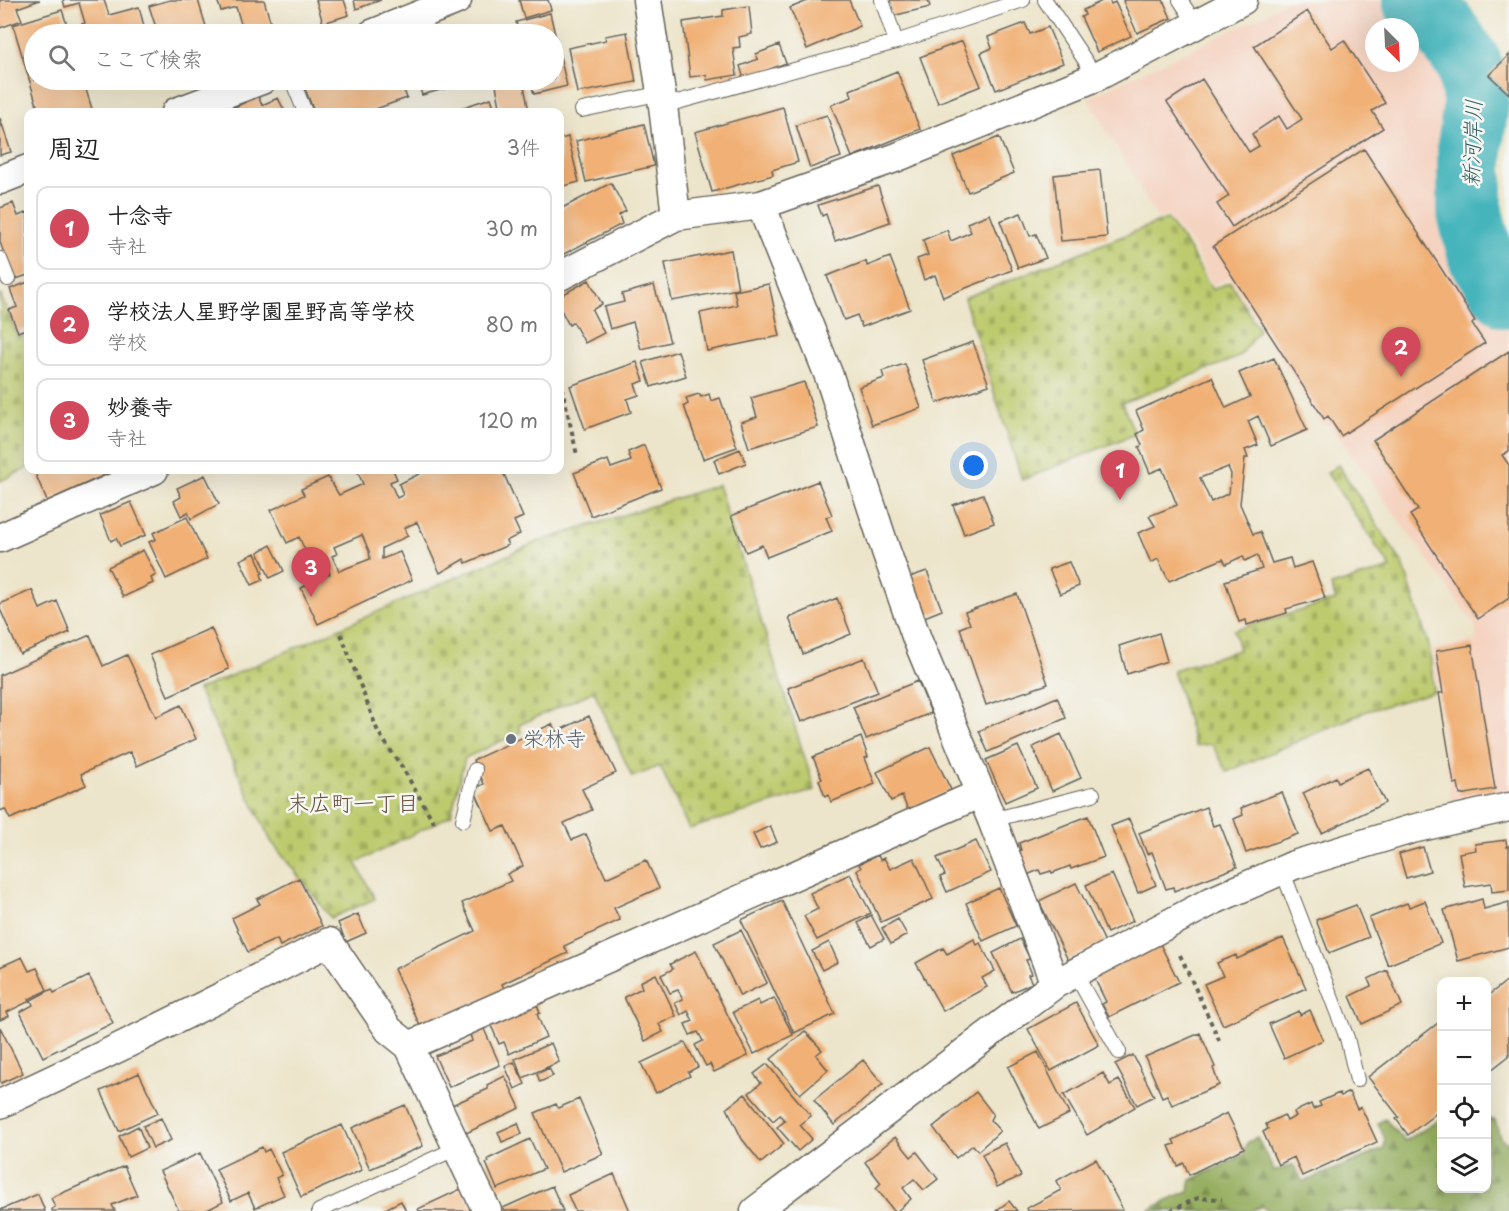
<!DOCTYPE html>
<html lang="ja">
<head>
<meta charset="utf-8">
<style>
  :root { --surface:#fff; --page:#f6f6f6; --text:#222; --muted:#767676; --line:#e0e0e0; --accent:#d1495b }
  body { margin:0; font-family:"Playpen Sans","Klee One",sans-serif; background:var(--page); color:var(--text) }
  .controls { position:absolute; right:18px; bottom:18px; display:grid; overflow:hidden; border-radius:12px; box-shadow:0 6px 24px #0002 }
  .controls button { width:54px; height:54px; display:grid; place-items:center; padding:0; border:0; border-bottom:2px solid var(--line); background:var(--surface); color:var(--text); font:30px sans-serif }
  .compass { position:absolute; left:1365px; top:18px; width:54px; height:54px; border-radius:50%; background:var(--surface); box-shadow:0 6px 24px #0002; rotate:156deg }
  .you { position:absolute; left:974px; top:466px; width:21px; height:21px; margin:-15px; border:4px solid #fff; border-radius:50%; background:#1a73e8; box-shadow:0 0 0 9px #1a73e833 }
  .badge { display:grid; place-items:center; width:39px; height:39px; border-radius:50%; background:var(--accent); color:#fff; font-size:20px; font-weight:700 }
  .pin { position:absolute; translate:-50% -50px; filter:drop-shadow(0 2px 3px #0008) }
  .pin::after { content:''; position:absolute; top:32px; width:21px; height:18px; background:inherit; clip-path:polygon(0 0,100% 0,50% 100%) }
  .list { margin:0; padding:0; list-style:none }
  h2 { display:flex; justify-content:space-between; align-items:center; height:78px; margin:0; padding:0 24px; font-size:26px }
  h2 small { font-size:20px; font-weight:400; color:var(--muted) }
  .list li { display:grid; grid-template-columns:39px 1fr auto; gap:18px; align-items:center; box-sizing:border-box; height:84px; margin:0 12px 12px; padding:0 12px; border:2px solid var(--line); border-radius:12px }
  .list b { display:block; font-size:22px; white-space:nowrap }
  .list p { margin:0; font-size:20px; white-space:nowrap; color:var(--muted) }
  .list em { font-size:20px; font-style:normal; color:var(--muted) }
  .icon { flex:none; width:33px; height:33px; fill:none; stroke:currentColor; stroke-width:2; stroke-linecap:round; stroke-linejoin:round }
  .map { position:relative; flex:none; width:1509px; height:1211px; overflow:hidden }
  .search { position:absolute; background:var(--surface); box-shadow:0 6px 24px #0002; left:24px; top:24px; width:540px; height:66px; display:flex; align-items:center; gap:15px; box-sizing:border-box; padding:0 21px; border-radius:33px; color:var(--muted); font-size:22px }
  .panel { position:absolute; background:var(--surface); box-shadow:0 6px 24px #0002; left:24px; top:108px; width:540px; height:366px; border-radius:12px }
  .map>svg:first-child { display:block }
  .built { fill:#f5d3c1; fill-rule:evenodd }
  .forest { fill:url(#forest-firs); stroke:#59663e; stroke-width:1.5 }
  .cemetery { fill:url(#cemetery-stones); stroke:#6c7445; stroke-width:1.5 }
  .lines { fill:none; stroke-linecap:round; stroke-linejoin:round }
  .river { stroke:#44b4bb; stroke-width:66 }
  .building { fill:#f1b074; fill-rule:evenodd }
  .service-casing { stroke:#656259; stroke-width:16 }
  .minor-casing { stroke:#656259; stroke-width:31 }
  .path { stroke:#656259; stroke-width:4; stroke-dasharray:4.5 4.5; stroke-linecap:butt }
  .service { stroke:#fff; stroke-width:14 }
  .minor { stroke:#fff; stroke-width:28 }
  .worship-dot { fill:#6b7280; stroke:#f6f6f2; stroke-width:2 }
  .labels { text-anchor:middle; stroke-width:5; stroke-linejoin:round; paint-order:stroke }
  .worship-label { font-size:21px; fill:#5b616d; stroke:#f6f6f2; text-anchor:start }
  .water-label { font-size:22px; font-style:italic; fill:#2e6064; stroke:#f6f6f2 }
  .neighbourhood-label { font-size:22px; fill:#67503b; stroke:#f6f6f2 }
</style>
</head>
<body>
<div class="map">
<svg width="1509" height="1211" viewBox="0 0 1509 1211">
  <defs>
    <pattern id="forest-firs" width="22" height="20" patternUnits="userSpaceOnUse" patternTransform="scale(1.5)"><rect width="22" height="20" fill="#96af61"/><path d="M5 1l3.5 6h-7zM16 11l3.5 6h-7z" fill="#7a8e4f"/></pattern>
    <pattern id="cemetery-stones" width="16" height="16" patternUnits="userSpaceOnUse" patternTransform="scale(1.5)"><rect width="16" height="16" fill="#bdcb6e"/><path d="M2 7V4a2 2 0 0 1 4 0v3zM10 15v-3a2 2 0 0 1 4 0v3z" fill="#a2ae5f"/></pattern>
  </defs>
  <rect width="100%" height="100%" fill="#f6f6f2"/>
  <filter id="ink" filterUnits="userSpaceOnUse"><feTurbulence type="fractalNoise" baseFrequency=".0167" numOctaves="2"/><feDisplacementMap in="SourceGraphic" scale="12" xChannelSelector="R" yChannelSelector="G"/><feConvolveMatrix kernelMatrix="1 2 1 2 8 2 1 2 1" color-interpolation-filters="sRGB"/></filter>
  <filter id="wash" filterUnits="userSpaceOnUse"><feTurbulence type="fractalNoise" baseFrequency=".008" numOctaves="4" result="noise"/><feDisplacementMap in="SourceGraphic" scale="24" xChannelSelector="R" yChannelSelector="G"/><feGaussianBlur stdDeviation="1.35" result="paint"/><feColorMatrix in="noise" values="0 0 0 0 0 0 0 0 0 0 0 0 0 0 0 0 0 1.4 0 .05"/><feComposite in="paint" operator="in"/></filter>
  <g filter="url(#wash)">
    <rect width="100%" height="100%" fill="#ede5cb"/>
    <!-- built -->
    <path class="built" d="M1287,0H1385L1410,25L1433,61L1451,103L1461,146L1458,194L1464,224L1473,252L1491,288L1509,310V794L1451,800L1433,650L1476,640L1475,625L1331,426L1322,424L1230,277L1212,285L1195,249L1167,215L1158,219L1088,98L1268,13ZM1374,27H1410V63H1374Z"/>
    <!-- forest -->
    <path class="forest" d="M1385,1119L1405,1141L1441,1119L1442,1188H1486L1487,1119L1495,1120L1500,1138L1509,1144V1211H1267L1262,1206L1250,1211H1148L1171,1198L1189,1191L1191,1180L1244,1155L1247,1143L1257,1137L1274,1171L1293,1165L1303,1182L1384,1149L1385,1139L1378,1123Z"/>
    <!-- cemetery -->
    <path class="cemetery" d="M1167,219L1189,249L1212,290L1230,282L1259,330L1239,357L1122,403L1135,434L1022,480L964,298Z
      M0,294L18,338L28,334V468L0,481Z
      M1338,465L1403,564L1429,646L1434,692L1367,711L1227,772L1212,744L1195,746L1173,670L1239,650L1234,630L1336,600L1331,586L1391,568L1327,473Z
      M718,485L815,790L689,829L660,766L632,777L594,691L519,725L521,732L465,758L451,815L356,863L375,899L331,918L271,841L198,690L535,543Z"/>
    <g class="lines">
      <!-- river -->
      <path class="river" d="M1415,0L1443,26L1469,64L1476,104L1470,146V213L1481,257L1503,291L1509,296"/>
    </g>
    <g id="blocks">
      <!-- building -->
      <path class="building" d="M0,0H40L17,8L22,20L0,28Z
        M63,0H104L109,15L139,7L146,34H77L75,26L85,23L79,3L65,7Z
        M170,0H198L208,33L230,26L233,34H158L149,6Z
        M217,0H264L274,34H244L236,7L221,11Z
        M316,0H344L349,15L323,23Z
        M354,0H381L356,9Z
        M519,0H548L551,10L524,18Z
        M810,0H849L860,26L807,49L790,8Z
        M889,0H928L930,7L892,16Z
        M1104,0H1109L1111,4L1115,2L1131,36L1097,52L1081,17L1085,15L1083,10Z
        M1126,0H1163L1171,18L1137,33L1123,1Z
        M749,6L752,34L739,37L740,47L733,48L737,75L707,80L706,75L690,77L683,22L723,16V10Z
        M62,10L70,34H34V80H83L93,112H39L13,25Z
        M1307,11L1332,48L1344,40L1385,103L1372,111L1383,128L1232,227L1217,204L1229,196L1167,102L1202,79L1249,152L1259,146L1252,134L1279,116L1287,129L1302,119L1254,46Z
        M550,13L567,86L534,94L530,80H554V34H519L516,22Z
        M1025,23L1030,34L1048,27L1063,63L996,90L981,53L992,48L988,37Z
        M627,32L636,82L577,93L568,48L606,40L605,36Z
        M962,41L981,86L938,103L920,57Z
        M779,45L786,63L744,79L740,66L758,59L756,54Z
        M1509,55V94L1489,75Z
        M897,71L920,129L852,157L831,105L852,97L850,90Z
        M313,80H400L407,98L367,112H314L303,83Z
        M417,80H475L422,95Z
        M495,80H523L529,112H501Z
        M258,96L262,105L278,98L285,112H235L233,108Z
        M491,98L496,112H448Z
        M783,107L798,162L772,170L773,175L712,192L695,132Z
        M827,115L841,157L810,168L796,125Z
        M0,118L11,152L0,155Z
        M644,124L654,166L586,182L576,141Z
        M568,137L579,182L560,187V139Z
        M999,137L1014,173L968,192L953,156Z
        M1364,149L1475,321L1472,324L1485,343L1341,436L1328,416L1324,419L1213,246Z
        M1100,170L1107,237L1061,241L1054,175Z
        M611,183L626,211L619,215L622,224L560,256V209Z
        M878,186L890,222L835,241L826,214L822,216L818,205Z
        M13,203L18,216L28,212V275L13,280L0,242V208Z
        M1021,213L1030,236L1036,234L1046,258L1018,268L1000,221Z
        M990,214L1012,270L943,297L935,275L924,280L917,259L928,255L923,240L947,230L951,241L971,232L967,223Z
        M731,250L738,289L672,301L665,263Z
        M890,257L910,309L862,327L857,315L844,320L827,276L866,261L867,266Z
        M589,280L602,304L592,310L604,333L585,343L573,322L569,325L560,308V296Z
        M28,282V328L18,332L9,310L17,307L10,289Z
        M769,284L780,336L707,351L700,313L737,305L734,291Z
        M654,285L670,342L641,349L633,322L610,329L604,307L624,302L622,294Z
        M973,342L989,385L937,403L922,360Z
        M678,351L686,376L651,387L643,362Z
        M1509,351V451L1502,455L1509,465V598L1478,619L1410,515L1418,510L1373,440Z
        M1274,358L1307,430L1271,446L1258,416L1248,421L1258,445L1245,450L1248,458H1245L1240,504L1253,534L1260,532L1272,563L1290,558L1293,568L1312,562L1325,598L1286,609L1287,613L1247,625L1246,620L1239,622L1225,581L1262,569L1257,555L1245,561L1243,556L1226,564L1223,559L1169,581L1158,559L1151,563L1138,533L1155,526L1149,516L1177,505L1162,468L1150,473L1139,447L1142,445L1137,434L1144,430L1136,411L1212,377L1226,408L1250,397L1239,373ZM1228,467L1231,474L1229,493L1211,502L1200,478Z
        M637,362L644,381L635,384L639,395L627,399L631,412L585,429L570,386Z
        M905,364L921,408L872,425L859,387L884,378L882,371Z
        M804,382L818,427L749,448L741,422L757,417L751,398Z
        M699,394L701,397L709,394L711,401L720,398L737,447L703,459L684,406L688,404L686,398Z
        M644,445L661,488L591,516L574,473L608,460L611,468L631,461L628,452Z
        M740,449L746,463L719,474L714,460Z
        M44,470H116L47,501L35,473Z
        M357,470H393L397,479L390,482L397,498L403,495L399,484L425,471V470H502L523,517L514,521L520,534L506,541L508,545L466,563L464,559L440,573L417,522L404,528L408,536L382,548V559L400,552L412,580L318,624L301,588L330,574L324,560L305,569L298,553L305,550L299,537L287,543L271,510L304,495L301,489L328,477L339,495L363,484ZM362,535L369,551L370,559L339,571L332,556L337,554L334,547Z
        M205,475L219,504L191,519L188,512L181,516L174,501L181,497L177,488Z
        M818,481L832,515L826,517L832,531L767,557L762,545L746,552L731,516Z
        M983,494L994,523L964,534L953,505Z
        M131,502L146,535L120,546L116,538L111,541L100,515Z
        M187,517L207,559L166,579L149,542L156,539L153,533Z
        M271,545L284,571L270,578L258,552Z
        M143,550L156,575L151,578L153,583L123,597L108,567Z
        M255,553L263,573L261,574L263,580L252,585L240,560Z
        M1069,562L1079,586L1060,594L1049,569Z
        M927,571L942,610L922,618L907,578Z
        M32,590L40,609L57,601L70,632L20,654L0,609V604Z
        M1017,594L1048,684L986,705L960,628L970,624L965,612Z
        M837,598L851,634L803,654L789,618Z
        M211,628L229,669L168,696L150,655Z
        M1159,633L1167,661L1127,674L1119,646Z
        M90,635L103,666L127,655L156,717L181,705L196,739L137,766L130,752L81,774L86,785L10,819L5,809L0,811V675Z
        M1472,645L1495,789L1460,795L1458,783L1454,784L1439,693H1443L1436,651Z
        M864,658L878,692L801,722L788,688Z
        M918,681L931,713L866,739L853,707Z
        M1057,697L1066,718L988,752L979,731Z
        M589,716L616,773L582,789L592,810L564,823L572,840L586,834L606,878L646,860L659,888L614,908L620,920L564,946L568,953L502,984L504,989L421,1028L394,969L475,931L462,903L511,881L507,874L523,866L505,826L493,831L474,789L484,784L473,760L552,724L556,732Z
        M1061,734L1081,778L1052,791L1033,747Z
        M861,737L868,757L865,758L875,784L831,802L829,795L825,797L819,780L822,779L813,757Z
        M1018,746L1037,788L1005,802L986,760Z
        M930,747L951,790L908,810L902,796L891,801L877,772Z
        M1368,768L1385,803L1322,833L1303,793L1336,777L1338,782Z
        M1282,792L1298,834L1246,853L1234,819L1243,815L1241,808Z
        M1206,807L1213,826L1220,824L1237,867L1174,891L1173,887L1166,889L1152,852L1147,854L1139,833Z
        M1088,816L1104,857L1071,869L1070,866L1052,873L1051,871L1041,874L1039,870L1027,875L1018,851L1021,850L1019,843Z
        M1129,819L1156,885L1138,893L1111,826Z
        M770,826L777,842L760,849L753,834Z
        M1506,840L1507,847L1509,846V890L1492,892L1491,883L1465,887L1459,853L1476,850L1475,844Z
        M976,841L991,872L947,892L940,877L945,875L937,858Z
        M1423,847L1430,871L1406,878L1399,854Z
        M878,855L880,860L884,858L890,869L914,858L933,899L881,922L857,870L861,868L859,864Z
        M850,874L871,913L817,940L804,916L818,909L810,893Z
        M1112,874L1133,921L1107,933L1086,885Z
        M299,878L322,926L280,946L277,939L248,952L232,918L260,904L257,899Z
        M1076,883L1105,942L1068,960L1039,901Z
        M999,888L1016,926L983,941L966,903Z
        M1482,899L1484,909L1509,902V947L1458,961L1444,910Z
        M782,901L835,1014L794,1033L741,920Z
        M1425,901L1441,943L1388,965L1369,918L1407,903L1409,907Z
        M1356,905L1369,937L1329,953L1316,920Z
        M358,914L366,933L346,942L338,923Z
        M871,915L884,939L871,946L858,923Z
        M898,919L907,935L891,944L882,928Z
        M741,930L767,983L740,996L714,943Z
        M1283,938L1306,988L1223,1025L1204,984L1223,976L1217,963L1236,955L1237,959Z
        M974,939L977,945L980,943L995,971L982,978L987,987L943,1011L916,963L943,948L947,954Z
        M1020,939L1030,959L1026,960L1032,974L1028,975L1032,983L1012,992L993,953Z
        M829,942L838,962L822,970L812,951Z
        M1159,942L1179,982L1109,1017L1102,1004L1106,1002L1093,975Z
        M696,951L748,1056L714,1072L710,1064L706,1066L695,1045L703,1041L698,1032L690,1035L685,1024L693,1021L688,1011L681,1015L675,1003L683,999L678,990L670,993L661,975L673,969L670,964Z
        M22,957L29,971L37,968L47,990L29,999L30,1001L7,1012L9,1016L0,1020V967Z
        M1387,970L1402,1005L1362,1024L1350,996L1371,986L1368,979Z
        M656,974L676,1016L659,1024L663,1032L645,1041L624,997L642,988L640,982Z
        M89,976L113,1023L43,1057L20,1012L33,1005L31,1000L52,989L54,993Z
        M1508,980L1509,1056L1486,1074V997Z
        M774,998L793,1035L754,1054L733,1012L758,1000L760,1005Z
        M536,1002L540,1013L537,1014L546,1037L509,1054L504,1042L499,1044L491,1025L500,1022L499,1019Z
        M1076,1003L1099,1045L1051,1071L1028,1029Z
        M1310,1010L1323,1040L1284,1058L1269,1024L1299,1011L1300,1015Z
        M1442,1020V1109L1408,1135L1396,1119L1399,1117L1368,1077Z
        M0,1027L23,1073L1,1083L0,1082Z
        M484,1029L500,1065L449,1087L435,1056L472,1041L470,1034Z
        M805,1031L822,1050L816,1055L828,1070L800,1094L771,1059Z
        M1200,1033L1215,1067L1213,1068L1219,1085L1172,1105L1167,1095L1162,1097L1145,1057Z
        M685,1042L698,1067L688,1072L690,1076L656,1093L641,1063Z
        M551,1043L559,1062L523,1078L515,1059Z
        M1038,1052L1069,1114L1039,1129L1008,1067Z
        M1133,1055L1154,1096L1137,1105L1115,1064Z
        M863,1060L883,1084L834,1125L814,1100Z
        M514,1062L525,1084L515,1089L505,1066Z
        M767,1064L811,1116L800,1125L812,1139L798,1151L777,1127L785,1121L780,1115L773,1121L749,1093L761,1083L754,1074Z
        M549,1068L553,1076L540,1082L537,1074Z
        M139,1073L158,1113L119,1131L101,1091Z
        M1103,1073L1110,1085L1119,1080L1135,1107L1087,1135L1064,1095Z
        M505,1076L520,1108L464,1134L452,1105L488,1089L487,1085Z
        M976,1092L993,1114L990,1120L1000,1131L978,1151L973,1145L956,1158L933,1127Z
        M1349,1092L1357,1109L1361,1107L1377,1142L1302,1176L1294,1157L1278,1165L1263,1132L1268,1129L1266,1124L1284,1115L1287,1121L1296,1116L1294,1112L1311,1104L1313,1109L1321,1106L1319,1102L1339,1093L1341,1096Z
        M745,1094L784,1144L761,1163L742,1139L727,1108Z
        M579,1099L603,1154L561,1172L535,1113L556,1104L558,1108Z
        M405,1105L423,1146L370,1169L352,1128Z
        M1227,1113L1244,1148L1189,1175L1184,1163L1178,1166L1169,1146L1175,1144L1173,1140Z
        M161,1118L171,1140L153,1148L143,1126Z
        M518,1123L522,1134L502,1142L498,1132Z
        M342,1125L362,1170L301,1197L281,1152Z
        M138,1126L147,1148L128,1157L119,1136Z
        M895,1137L911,1157L917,1152L938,1179L924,1190L914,1179L903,1188L911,1199L897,1211H894L876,1188L881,1183L865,1162Z
        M530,1139L544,1169L497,1189L486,1163L489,1162L488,1159Z
        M1005,1143L1021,1176L997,1187L982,1154Z
        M262,1147L264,1152L269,1149L282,1175L276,1178L284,1195L255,1208L248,1193L231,1201L216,1169Z
        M200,1153L223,1202L205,1211H179L160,1171Z
        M1096,1159L1123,1210L1028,1211L1027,1208L1061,1190L1056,1181Z
        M124,1166L137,1195L112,1205L115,1211H52V1209L55,1207L51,1198Z
        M614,1174L630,1211H575L568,1195Z
        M552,1186L563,1211H504L503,1208Z
        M463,1188L473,1211H419L418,1209Z
        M38,1194L45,1211H0V1210Z
        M401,1201L406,1211H381Z
        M1009,1201L1017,1211H996Z"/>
    </g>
  </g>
  <g filter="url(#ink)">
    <use href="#blocks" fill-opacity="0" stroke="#656259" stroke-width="1.5"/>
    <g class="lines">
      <defs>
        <path id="service" d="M882,0L896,42
          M1045,0L1096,77
          M1180,0L1197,26
          M292,80L305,112
          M663,106L896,42L1023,0
          M582,110L662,93
          M0,259L8,279
          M463,820L475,770
          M992,820L1093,794
          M1282,870L1347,1038L1357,1080
          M1075,973L1119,1052
          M319,1211L457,1148"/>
        <path id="minor" d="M647,0L663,106L676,216
          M372,34L457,0
          M176,112L262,80
          M0,180L28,169
          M761,205L829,376L886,551L917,639L992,820L1055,984
          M560,276L676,216L761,205L895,158L1096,77L1243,0
          M0,538L154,470
          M409,1046L981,793
          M0,1104C111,1053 220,998 329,942L389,1030L409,1046L487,1211
          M755,1211L1055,984L1075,973L1212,901L1294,865L1412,829L1509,807"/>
      </defs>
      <!-- service casing -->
      <use href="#service" class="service-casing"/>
      <!-- minor casing -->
      <use href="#minor" class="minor-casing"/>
      <!-- path -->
      <path class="path" d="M560,378L577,455
        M341,634L378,732L402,767L436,826
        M1180,955L1220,1042
        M1170,1211L1198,1198L1222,1199"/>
      <!-- service -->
      <use href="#service" class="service"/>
      <!-- minor -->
      <use href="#minor" class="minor"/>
    </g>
  </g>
  <!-- markers -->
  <circle class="worship-dot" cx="511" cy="739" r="6"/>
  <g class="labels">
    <!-- worship labels -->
    <g class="worship-label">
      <text x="523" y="746">栄林寺</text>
    </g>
    <!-- water labels -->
    <g class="water-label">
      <text transform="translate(1472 143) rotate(-88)" y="8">新河岸川</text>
    </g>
    <!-- neighbourhood labels -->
    <g class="neighbourhood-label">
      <text x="353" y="811">末広町一丁目</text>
    </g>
  </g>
</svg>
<div class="controls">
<button>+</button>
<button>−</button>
<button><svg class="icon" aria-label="locate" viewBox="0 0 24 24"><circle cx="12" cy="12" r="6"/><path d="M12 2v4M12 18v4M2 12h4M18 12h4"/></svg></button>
<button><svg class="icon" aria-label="layers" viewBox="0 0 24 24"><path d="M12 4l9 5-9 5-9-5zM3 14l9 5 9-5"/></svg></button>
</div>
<svg class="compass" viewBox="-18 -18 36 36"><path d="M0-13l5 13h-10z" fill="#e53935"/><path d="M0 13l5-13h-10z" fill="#767676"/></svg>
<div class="you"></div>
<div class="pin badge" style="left:1120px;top:500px">1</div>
<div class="pin badge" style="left:1401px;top:377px">2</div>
<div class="pin badge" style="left:311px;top:597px">3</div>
<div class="search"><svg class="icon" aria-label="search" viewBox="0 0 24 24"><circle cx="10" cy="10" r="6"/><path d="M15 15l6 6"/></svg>ここで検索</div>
<section class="panel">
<h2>周辺<small>3件</small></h2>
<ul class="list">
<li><span class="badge">1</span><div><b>十念寺</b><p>寺社</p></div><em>30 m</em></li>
<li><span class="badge">2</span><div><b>学校法人星野学園星野高等学校</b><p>学校</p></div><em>80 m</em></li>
<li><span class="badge">3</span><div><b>妙養寺</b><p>寺社</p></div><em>120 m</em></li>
</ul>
</section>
</div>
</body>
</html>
